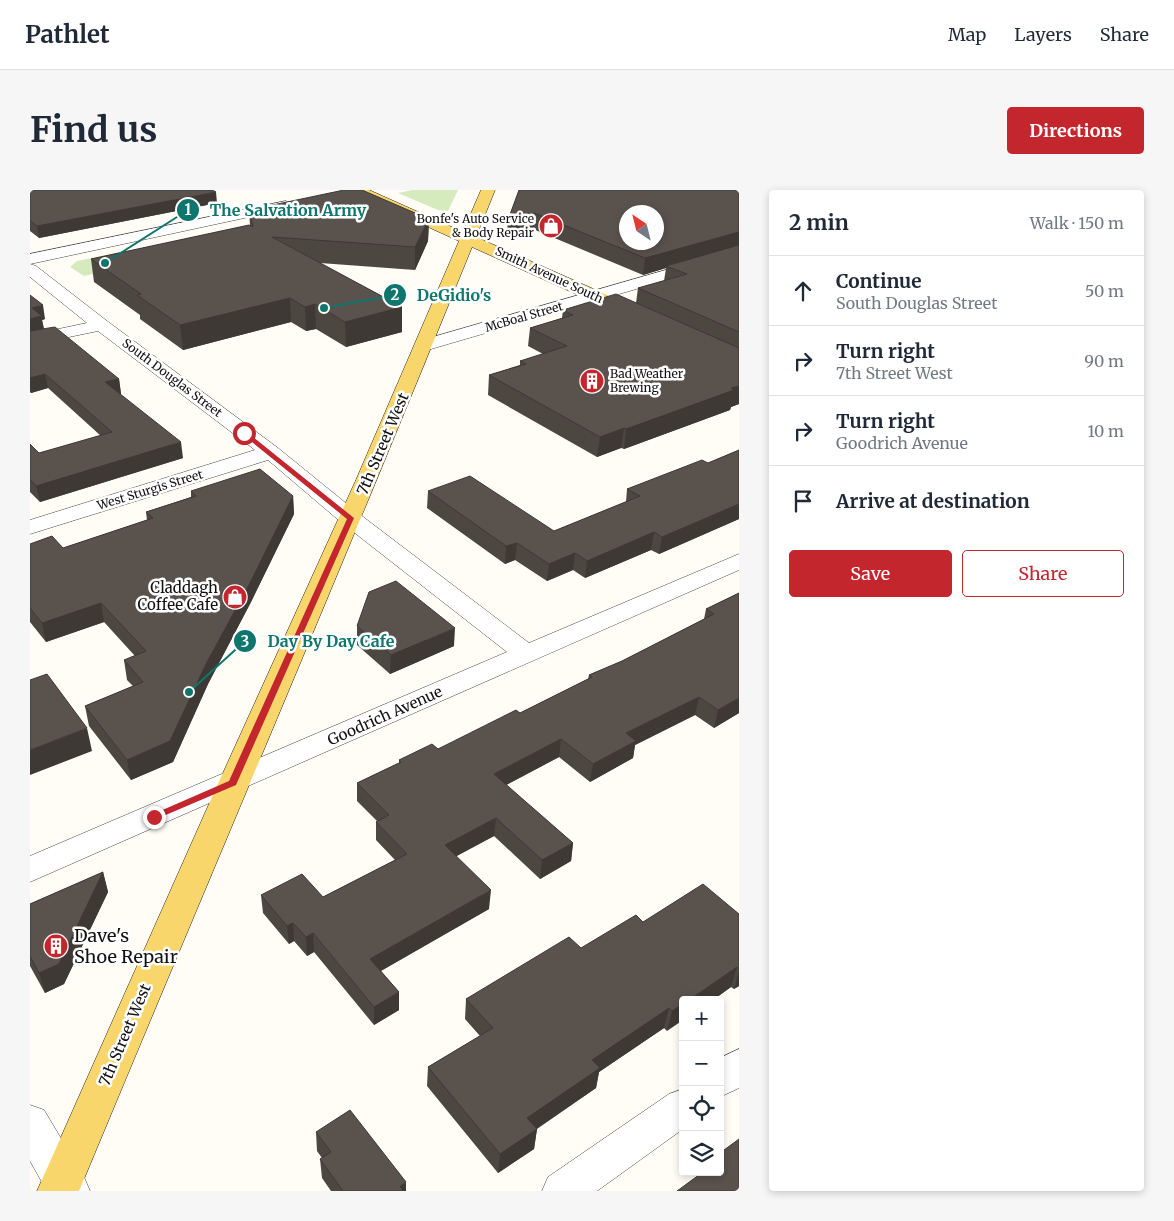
<!DOCTYPE html>
<html lang="en">
<head>
<meta charset="utf-8">
<style>
  :root { --surface:#fff; --page:#f6f6f7; --text:#1f2937; --muted:#747a83; --line:#e0e1e3; --accent:#c4262e }
  body { margin:0; font-family:Merriweather,serif; background:var(--page); color:var(--text) }
  .controls { position:absolute; right:15px; bottom:15px; display:grid; overflow:hidden; border-radius:5px; box-shadow:0 2px 8px #0003 }
  .controls button { width:45px; height:45px; display:grid; place-items:center; padding:0; border:0; border-bottom:1px solid var(--line); background:var(--surface); color:var(--text); font:25px sans-serif }
  .compass { position:absolute; left:589px; top:15px; width:45px; height:45px; border-radius:50%; background:var(--surface); box-shadow:0 2px 8px #0003; rotate:325deg }
  .stop { position:absolute; width:15px; height:15px; margin:-11px; border:4px solid #c4262e; border-radius:50%; background:#fff }
  .stop.end { background:#c4262e; border-color:#fff; box-shadow:0 1px 5px #0008 }
  .list { margin:0; padding:0; list-style:none }
  h2 { display:flex; justify-content:space-between; align-items:center; height:65px; margin:0; padding:0 20px; font-size:21px }
  h2 small { font-size:16px; font-weight:400; color:var(--muted) }
  .list li { display:grid; grid-template-columns:32px 1fr auto; gap:15px; align-items:center; box-sizing:border-box; height:70px; padding:0 20px; border-top:1px solid var(--line) }
  .list b { display:block; font-size:19px; white-space:nowrap }
  .list p { margin:0; font-size:16px; white-space:nowrap; color:var(--muted) }
  .list em { font-size:16px; font-style:normal; color:var(--muted) }
  .actions { display:flex; gap:10px; padding:15px 20px }
  .actions a { flex:1; padding:11px 0; border:1px solid var(--accent); border-radius:5px; text-align:center; font-size:18px; color:var(--accent) }
  .actions .main { background:var(--accent); color:#fff }
  .icon { flex:none; width:28px; height:28px; fill:none; stroke:currentColor; stroke-width:2; stroke-linecap:round; stroke-linejoin:round }
  .map { position:relative; flex:none; width:709px; height:1001px; overflow:hidden; border-radius:5px }
  header { display:flex; align-items:center; gap:30px; box-sizing:border-box; height:70px; padding:0 25px; background:var(--surface); border-bottom:1px solid var(--line) }
  header strong { font-size:24px }
  nav { display:flex; gap:28px; margin-inline-start:auto; font-size:18px }
  .intro { display:flex; align-items:center; justify-content:space-between; box-sizing:border-box; height:120px; padding:0 30px }
  h1 { margin:0; font-size:35px }
  .button { padding:12px 22px; border-radius:5px; background:var(--accent); color:#fff; font-size:18px; font-weight:700 }
  main { display:flex; gap:30px; padding:0 30px }
  aside { flex:1; background:var(--surface); border-radius:5px; box-shadow:0 2px 8px #0003 }
  .map>svg:first-child { display:block }
  .green { fill:#d5ebbd }
  .lines { fill:none; stroke-linecap:round; stroke-linejoin:round }
  .minor-casing { stroke:#444; stroke-width:1 }
  .major-casing { stroke:#222; stroke-width:1 }
  .minor { fill:#fff; fill-rule:evenodd }
  .major { fill:#f9d66b; fill-rule:evenodd }
  .wall { fill:#4d4742 }
  .shaded-wall { fill:#3f3936 }
  .building { fill:#5a524d; stroke:#3f3936; fill-rule:evenodd }
  .route { fill:#c4262e }
  .labels { text-anchor:middle; stroke-width:5; stroke-linejoin:round; paint-order:stroke }
  .far-poi-label { font-size:12px; fill:#111; stroke:#fff; text-anchor:end }
  .far-street-label { font-size:12px; fill:#111; stroke:#fff }
  .street-label { font-size:15px; fill:#111; stroke:#fff }
  .poi-label { font-size:15px; fill:#111; stroke:#fff; text-anchor:end }
  .near-poi-label { font-size:18px; fill:#111; stroke:#fff; text-anchor:start }
  .leader { fill:none; stroke:#0f766e; stroke-width:2 }
  .callout-dot { fill:#0f766e; stroke:#fff; stroke-width:2 }
  .mark-label { font-size:15px; text-anchor:middle; font-weight:bold; fill:#fff }
  .callout-label { font-size:16px; text-anchor:middle; font-weight:bold; fill:#0f766e; stroke:#fff; stroke-width:5; stroke-linejoin:round; paint-order:stroke }
</style>
</head>
<body>
<header>
<strong>Pathlet</strong>
<nav><a>Map</a><a>Layers</a><a>Share</a></nav>
</header>
<div class="intro"><h1>Find us</h1><a class="button">Directions</a></div>
<main>
<div class="map">
<svg width="709" height="1001" viewBox="0 0 709 1001">
  <rect width="100%" height="100%" fill="#fffdf5"/>
  <!-- green -->
  <path class="green" d="M382,0H428L418,21L408,20L368,3Z
    M89,62L106,74L54,86L40,77L47,71Z"/>
  <g class="lines">
    <defs>
      <path id="minor" d="M256,11L263,15L261,18L0,74V64Z
        M709,59V69L401,159L395,160L389,159L386,155L389,151Z
        M0,74L6,76L77,131L248,258L328,323L499,453L709,364V380L0,692V666L477,462L312,333L238,270L0,344V330L225,260L68,141L0,155V145L57,133L0,87Z
        M709,859V898L690,907V868Z
        M653,899V939L567,1001H512L518,987L639,904Z
        M0,915L14,920L54,987L60,1001H17L0,971Z"/>
      <path id="major" d="M321,0H339L433,42L451,0H465L446,47L611,120L613,124L611,128H599L442,57C314,373 180,686 49,1001H7L183,605L326,290L429,51L323,3Z"/>
    </defs>
    <!-- minor casing -->
    <use href="#minor" class="minor-casing"/>
    <!-- major casing -->
    <use href="#major" class="major-casing"/>
    <!-- minor -->
    <use href="#minor" class="minor"/>
    <!-- major -->
    <use href="#major" class="major"/>
  </g>
  <!-- wall -->
  <path class="wall" d="M0,0L187,13L9,48L0,41Z
    M489,0H709V214L701,217L700,220L594,259L591,258L567,267L458,205L459,185L490,175V171L513,164L498,156L500,138L532,128L533,120L606,113L608,98L634,91L636,78L613,85L503,39L477,46L478,30Z
    M219,20L399,29L398,51L385,80L290,73L372,117V142L316,157L286,139L276,141L261,132L153,160L110,129V125L64,92L61,69L220,35Z
    M0,105L15,129L12,130L14,139L89,189L91,204H90L153,268L10,312L0,302V254L9,263L71,246L18,198L1,203L0,202Z
    M709,260V329L629,364L621,360L555,388L543,380L517,391L485,370L475,374L397,318L398,301L524,341L596,312L597,299L678,273Z
    M161,301L263,306L264,324L221,412L178,494L143,572L101,590L59,536L55,516L103,496L97,490L94,470L105,466L74,432L16,452L0,432V354L33,358L117,330L116,322L161,307Z
    M709,403V523L684,538L665,525L605,555L603,568L560,592L529,567L476,595L543,653L541,671L510,689L464,646L426,666L459,719L351,781L369,802V820L344,835L284,762L277,766L264,751L259,754L233,723L231,705L293,707L365,670L346,650V632L347,631L327,611V593L369,573V570L408,559L490,523L558,489L559,485L592,471L674,429L676,419Z
    M327,436L424,456L360,484L327,455Z
    M73,682L78,702L34,794L15,803L0,776V714Z
    M709,724V796L704,799L701,797L683,810H653L637,841L634,838L569,882L566,898L507,939L504,959L468,983L397,896L398,877L450,846L435,829L436,809L613,732Z
    M286,942L376,1001H301L292,988L290,969L292,968L287,961Z"/>
  <!-- shaded-wall -->
  <path class="shaded-wall" d="M186,2L187,13L9,48L7,36Z
    M504,23L503,39L477,46L478,30Z
    M399,29L398,51L385,80V57Z
    M709,42V58L636,76V78L613,85L615,68Z
    M260,108L261,132L153,160L150,135Z
    M285,114L286,139L276,141L275,117Z
    M13,115L15,129L12,130L14,140L0,143V129L2,118Z
    M372,117V142L316,157L315,132Z
    M15,184L18,198L1,203L0,197V188Z
    M89,189L91,204L77,207L75,192Z
    M709,196V214L701,217L700,220L594,259L596,239Z
    M594,238L591,258L567,267L570,247Z
    M151,252L153,268L10,312L6,296Z
    M263,306L264,324L221,412L178,494L143,572L101,590L97,570Z
    M709,314V329L629,364L632,347Z
    M624,342L621,360L555,388L557,371Z
    M487,353L485,370L475,374L476,356Z
    M545,363L543,380L517,391L519,374Z
    M71,413L74,432L16,452L12,433Z
    M425,438L424,456L360,484L361,465Z
    M669,507L665,525L605,555L603,568L560,592L563,574L596,543Z
    M709,508V523L684,538L688,520Z
    M57,538L62,561L0,585V560Z
    M531,549L529,567L463,602L464,584Z
    M466,628L464,646L414,673L415,655Z
    M543,653L541,671L510,689L512,670Z
    M73,682L78,702L34,794L15,803L9,783Z
    M461,700L459,719L340,787V769Z
    M263,733L264,751L259,754L257,736Z
    M283,743L284,762L277,766L276,747Z
    M707,777L701,797L683,810H659Z
    M709,781V796L704,799Z
    M369,802V820L344,835V817Z
    M653,814V830L637,841L642,821Z
    M639,818L634,838L569,882L566,898L494,947L497,928L562,870Z
    M507,939L504,959L468,983L470,964Z
    M376,992V1001H370V996Z"/>
  <!-- building -->
  <path class="building" d="M0,0H182L186,2L7,36L0,31Z
    M314,0H332L399,29L385,57L242,47L372,117L315,132L285,114L275,117L260,108L150,135L107,105L111,104L61,69L219,35L223,37L219,20Z
    M489,0H709V42L615,68L504,23L478,30ZM596,22H626V52H596Z
    M709,55V142L608,98L657,84L636,76Z
    M586,104L709,158V196L701,198L704,200L596,239L594,238L570,247L459,185L496,174L490,171L537,156L500,138L543,125L533,120Z
    M0,105L13,115L2,118L12,126L0,129Z
    M25,137L89,189L75,192L151,252L6,296L0,289V254L9,263L82,242L15,184L0,188V141Z
    M709,260V314L632,347L624,342L557,371L545,363L519,374L487,353L476,356L398,301L440,286L524,341L610,306L597,299L672,270L678,273Z
    M230,279L263,306L220,393L176,474L140,551L97,570L55,516L113,492L94,470L116,461L71,413L12,433L0,418V354L22,346L33,358L123,328L116,322L166,306L161,301Z
    M366,391L425,438L361,465L327,436L339,402Z
    M709,403V508L688,520L669,507L596,543L606,551L563,574L531,549L464,584L543,653L512,670L466,628L415,655L461,700L340,769L369,802L344,817L283,743L276,747L263,733L257,736L231,705L272,684L293,707L377,664L346,632L359,625L327,593L371,572L369,570L402,554L408,559L486,520L490,523L562,487L559,485L592,471L684,424L676,419Z
    M17,484L57,538L0,560V490Z
    M73,682L29,774L9,783L0,766V714Z
    M673,694L709,724V779L707,777L659,810H653V814L642,821L639,818L562,870L570,878L497,928L507,939L470,964L398,877L463,838L436,809L539,747L551,758L606,725L613,732Z
    M320,920L376,992L370,996L373,1001H313L290,969L301,962L286,942Z
    M709,949V1001H647L673,982H690V963Z"/>
  <!-- route -->
  <path class="route" d="M212,242H217L324,328L206,595L124,630L119,627L121,625L199,591L317,329L212,244Z"/>
  <!-- icons -->
  <defs>
    <symbol id="shop-disc" viewBox="-11 -11 22 22"><circle r="9.5" fill="#c4262e" stroke="#fff"/><path d="M-5-2.5h2.3a2.7 3.5 0 0 1 5.4 0H5L5.5 6h-11ZM-1.5-2.5h3a1.5 2.3 0 0 0-3 0Z" fill="#fff"/></symbol>
    <symbol id="building-disc" viewBox="-11 -11 22 22"><circle r="9.5" fill="#c4262e" stroke="#fff"/><path d="M-4-6H4V6H1V3H-1V6H-4ZM-2.5-4.3h1.7v1.8h-1.7ZM.8-4.3h1.7v1.8H.8ZM-2.5-1h1.7V.8h-1.7ZM.8-1h1.7V.8H.8Z" fill="#fff"/></symbol>
  </defs>
  <g fill-rule="evenodd">
    <use href="#shop-disc" x="507" y="22" width="28" height="28"/>
    <use href="#building-disc" x="548" y="177" width="28" height="28"/>
    <use href="#shop-disc" x="191" y="393" width="28" height="28"/>
    <use href="#building-disc" x="12" y="742" width="28" height="28"/>
  </g>
  <g class="labels">
    <!-- far-poi labels -->
    <g class="far-poi-label">
      <text x="504" y="33">Bonfe's Auto Service<tspan x="504" dy="14">&amp; Body Repair</tspan></text>
      <text x="580" y="188" text-anchor="start">Bad Weather<tspan x="580" dy="14">Brewing</tspan></text>
    </g>
    <!-- far-street labels -->
    <g class="far-street-label">
      <text transform="translate(519 85) rotate(25)" y="4">Smith Avenue South</text>
      <text transform="translate(494 127) rotate(-16)" y="4">McBoal Street</text>
      <text transform="translate(142 188) rotate(37)" y="4">South Douglas Street</text>
      <text transform="translate(120 300) rotate(-17)" y="4">West Sturgis Street</text>
    </g>
    <!-- street labels -->
    <g class="street-label">
      <text transform="translate(353 254) rotate(-67)" y="5">7th Street West</text>
      <text transform="translate(355 526) rotate(-24)" y="5">Goodrich Avenue</text>
      <text transform="translate(95 845) rotate(-67)" y="5">7th Street West</text>
    </g>
    <!-- poi labels -->
    <g class="poi-label">
      <text x="188" y="403">Claddagh<tspan x="188" dy="17">Coffee Cafe</tspan></text>
    </g>
    <!-- near-poi labels -->
    <g class="near-poi-label">
      <text x="44" y="752">Dave's<tspan x="44" dy="21">Shoe Repair</tspan></text>
    </g>
  </g>
  <!-- callouts -->
  <path class="leader" d="M75 73L158 20M294 118L365 105M159 502L215 451"/>
  <g class="callout-dot">
    <circle cx="75" cy="73" r="5"/>
    <circle cx="294" cy="118" r="5"/>
    <circle cx="159" cy="502" r="5"/>
    <circle cx="158" cy="20" r="12"/>
    <circle cx="365" cy="105" r="12"/>
    <circle cx="215" cy="451" r="12"/>
  </g>
  <g class="mark-label">
    <text x="158" y="25">1</text>
    <text x="365" y="110">2</text>
    <text x="215" y="457">3</text>
  </g>
  <g class="callout-label">
    <text x="258" y="26">The Salvation Army</text>
    <text x="424" y="111">DeGidio's</text>
    <text x="301" y="457">Day By Day Cafe</text>
  </g>
</svg>
<div class="controls">
<button>+</button>
<button>−</button>
<button><svg class="icon" aria-label="locate" viewBox="0 0 24 24"><circle cx="12" cy="12" r="6"/><path d="M12 2v4M12 18v4M2 12h4M18 12h4"/></svg></button>
<button><svg class="icon" aria-label="layers" viewBox="0 0 24 24"><path d="M12 4l9 5-9 5-9-5zM3 14l9 5 9-5"/></svg></button>
</div>
<svg class="compass" viewBox="-18 -18 36 36"><path d="M0-13l5 13h-10z" fill="#e53935"/><path d="M0 13l5-13h-10z" fill="#747a83"/></svg>
<div class="stop" style="left:214px;top:243px"></div>
<div class="stop end" style="left:124px;top:627px"></div>
</div>
<aside>
<h2>2 min<small>Walk · 150 m</small></h2>
<ul class="list">
<li><svg class="icon" aria-label="ahead" viewBox="0 0 24 24"><path d="M12 20V5M6 11l6-6 6 6"/></svg><div><b>Continue</b><p>South Douglas Street</p></div><em>50 m</em></li>
<li><svg class="icon" aria-label="right" viewBox="0 0 24 24"><path d="M7 20v-9h11M14 6l5 5-5 5"/></svg><div><b>Turn right</b><p>7th Street West</p></div><em>90 m</em></li>
<li><svg class="icon" aria-label="right" viewBox="0 0 24 24"><path d="M7 20v-9h11M14 6l5 5-5 5"/></svg><div><b>Turn right</b><p>Goodrich Avenue</p></div><em>10 m</em></li>
<li><svg class="icon" aria-label="arrive" viewBox="0 0 24 24"><path d="M6 21V4h12l-3 4 3 4H6"/></svg><div><b>Arrive at destination</b></div></li>
</ul>
<div class="actions"><a class="main">Save</a><a>Share</a></div>
</aside>
</main>
</body>
</html>
